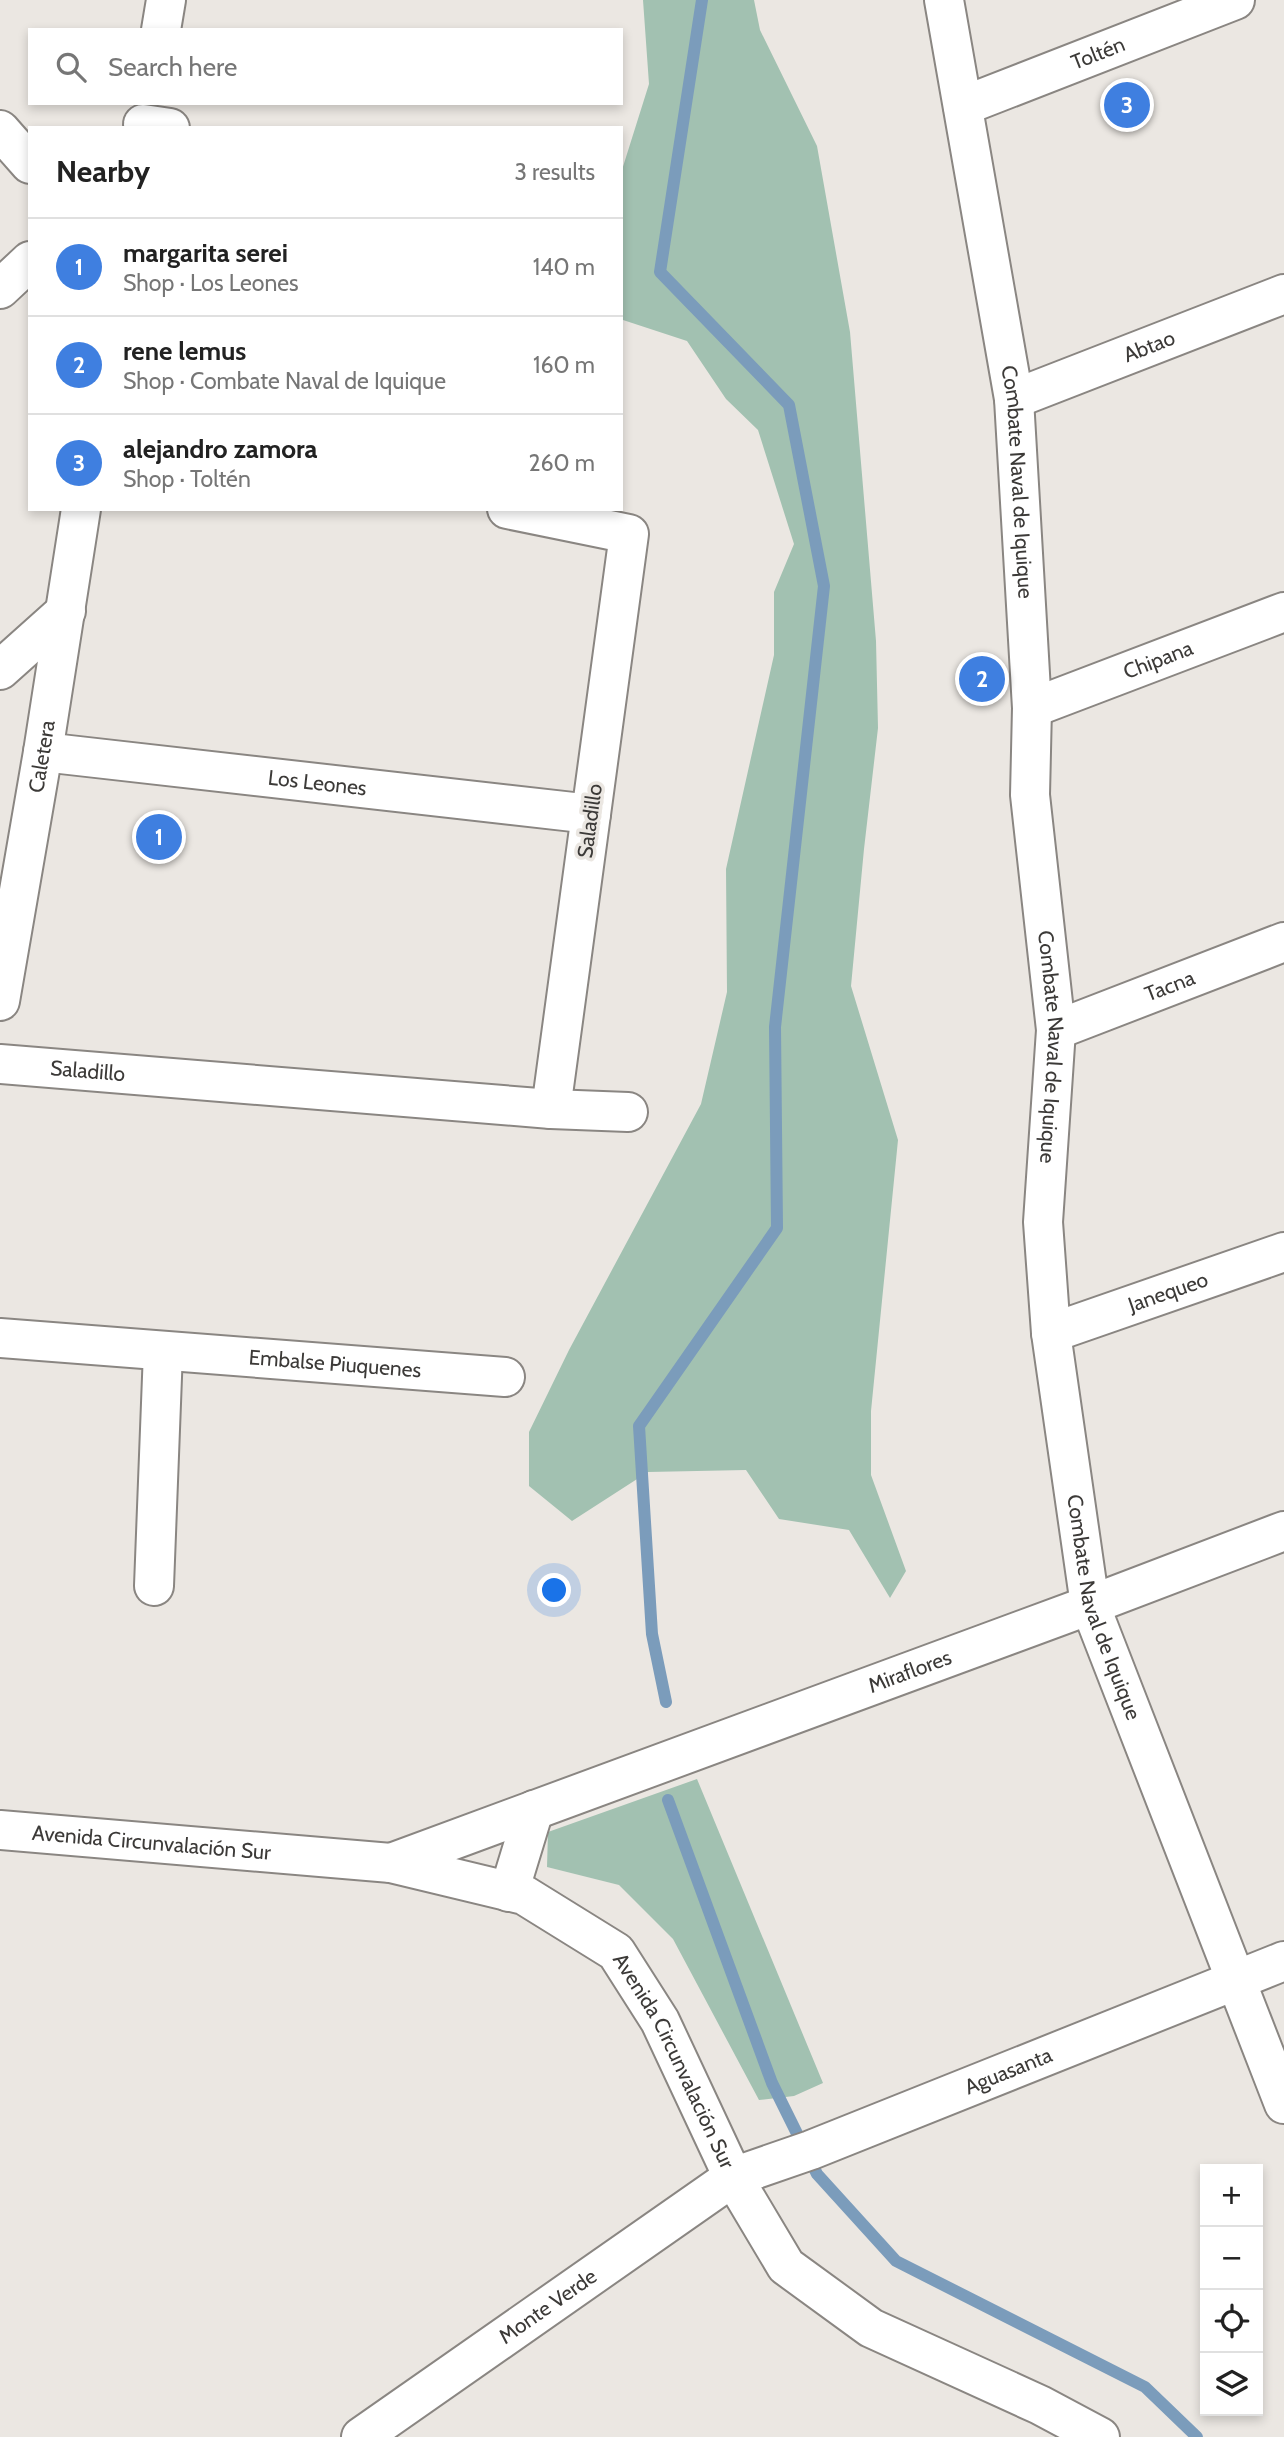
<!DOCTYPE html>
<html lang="en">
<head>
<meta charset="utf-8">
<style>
  :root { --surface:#fff; --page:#f2f2f2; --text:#222; --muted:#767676; --line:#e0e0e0; --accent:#ea580c }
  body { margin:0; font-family:Cabin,sans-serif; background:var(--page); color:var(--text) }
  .controls { position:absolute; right:21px; bottom:21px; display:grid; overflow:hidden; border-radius:0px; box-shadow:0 4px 10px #0003 }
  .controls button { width:63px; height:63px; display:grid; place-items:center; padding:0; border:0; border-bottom:2px solid var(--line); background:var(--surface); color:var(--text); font:35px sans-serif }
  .you { position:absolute; left:555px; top:1591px; width:24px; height:24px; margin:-18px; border:5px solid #fff; border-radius:50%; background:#1a73e8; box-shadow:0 0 0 10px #1a73e833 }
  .badge { display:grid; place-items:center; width:46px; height:46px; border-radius:50%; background:var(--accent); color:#fff; font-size:23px; font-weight:700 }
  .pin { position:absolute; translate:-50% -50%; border:4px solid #fff; box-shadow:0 2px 7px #0006 }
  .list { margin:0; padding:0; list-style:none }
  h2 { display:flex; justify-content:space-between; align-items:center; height:91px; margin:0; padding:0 28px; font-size:30px }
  h2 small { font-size:23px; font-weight:400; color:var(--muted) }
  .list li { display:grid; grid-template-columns:46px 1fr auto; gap:21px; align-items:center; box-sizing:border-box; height:98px; padding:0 28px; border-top:2px solid var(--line) }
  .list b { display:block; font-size:26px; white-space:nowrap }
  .list p { margin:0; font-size:23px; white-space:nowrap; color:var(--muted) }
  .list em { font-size:23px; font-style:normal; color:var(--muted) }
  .icon { flex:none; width:38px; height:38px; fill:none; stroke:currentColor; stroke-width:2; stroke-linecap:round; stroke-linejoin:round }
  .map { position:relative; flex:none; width:1284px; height:2437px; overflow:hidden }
  .search { position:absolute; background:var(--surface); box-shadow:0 4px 10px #0003; left:28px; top:28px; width:595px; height:77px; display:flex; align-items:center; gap:18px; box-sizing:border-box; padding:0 24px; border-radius:0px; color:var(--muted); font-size:26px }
  .panel { position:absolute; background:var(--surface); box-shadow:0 4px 10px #0003; left:28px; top:126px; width:595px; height:385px; border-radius:0px }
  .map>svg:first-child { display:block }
  .green { fill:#a2c1b1 }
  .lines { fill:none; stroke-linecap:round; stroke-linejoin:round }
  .stream { stroke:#7b9cbb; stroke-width:12 }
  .street-casing { stroke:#8a8682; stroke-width:42 }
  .secondary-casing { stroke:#8a8682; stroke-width:42 }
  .street { stroke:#fff; stroke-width:38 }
  .secondary { stroke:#fff; stroke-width:38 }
  .labels { text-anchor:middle; stroke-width:7; stroke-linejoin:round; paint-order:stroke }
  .street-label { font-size:21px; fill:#3c3a38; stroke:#ebe7e2 }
</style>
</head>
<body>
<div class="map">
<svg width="1284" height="2437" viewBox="0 0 1284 2437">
  <rect width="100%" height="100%" fill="#ebe7e2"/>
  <!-- green -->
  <path class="green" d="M643,0H754L760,30L817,146L850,332L876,641L878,728L864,849L851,986L898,1140L871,1411V1475L906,1571L890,1598L849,1530L779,1519L746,1470L648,1472L572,1521L529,1486V1432L569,1350L701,1104L727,992L726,869L774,655V592L794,544L758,430L726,399L687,341L623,320L621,314V173L649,84Z
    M697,1779L823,2083L794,2096L759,2100L673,1939L619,1885L547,1867L548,1832Z"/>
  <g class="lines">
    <!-- stream -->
    <path class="stream" d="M666,1702L652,1634L639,1426L777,1228L775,1027L824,586L789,405L660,272L702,0
      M668,1800L772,2083L817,2174L896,2261L1145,2387L1197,2437"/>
    <defs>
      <g id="street">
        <path id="s1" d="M944,0L1014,399L1032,708L1030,795L1056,1030L1043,1222L1051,1333L1090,1605L1284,2104"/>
        <path d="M161,30L166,0"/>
        <path id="s2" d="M963,106L1235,0"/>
        <path d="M143,124L170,128"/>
        <path d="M0,130L30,164"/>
        <path d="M0,289L30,261"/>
        <path id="s3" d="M1014,399L1284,294"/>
        <path d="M507,509L629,534L551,1109"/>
        <path d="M0,670L66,611"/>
        <path id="s4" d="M1032,708L1284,612"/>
        <path id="s5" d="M43,752L591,814"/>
        <path id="s6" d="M0,1001L43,752L81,509"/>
        <path id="s7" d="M1056,1030L1284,942"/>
        <path id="s8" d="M0,1064L551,1109L628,1112"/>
        <path id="s9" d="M1051,1333L1284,1252"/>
        <path id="s10" d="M0,1338L505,1377"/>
        <path d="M154,1586L163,1351"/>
        <path id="s11" d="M391,1863L1090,1605L1284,1531"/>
        <path d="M509,1892L534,1810"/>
        <path id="s12" d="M361,2437L733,2177L811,2150L1284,1961"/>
      </g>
      <g id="secondary">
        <path id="s13" d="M0,1830L391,1863L524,1895L616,1952L660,2021L733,2177L786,2266L871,2328L1040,2405L1100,2437"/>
      </g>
    </defs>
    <!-- street casing -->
    <use href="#street" class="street-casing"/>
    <!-- secondary casing -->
    <use href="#secondary" class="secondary-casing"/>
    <!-- street -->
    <use href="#street" class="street"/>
    <!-- secondary -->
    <use href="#secondary" class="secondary"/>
  </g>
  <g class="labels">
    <!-- street labels -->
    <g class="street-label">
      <text dy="7" stroke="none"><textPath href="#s2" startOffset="145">Toltén</textPath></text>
      <text dy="7" stroke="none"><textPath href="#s3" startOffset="145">Abtao</textPath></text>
      <text dy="7" stroke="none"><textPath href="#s1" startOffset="488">Combate Naval de Iquique</textPath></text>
      <text dy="7" stroke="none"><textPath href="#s4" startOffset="135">Chipana</textPath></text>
      <text dy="7" stroke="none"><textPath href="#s6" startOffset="248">Caletera</textPath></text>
      <text dy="7" stroke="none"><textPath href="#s5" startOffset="276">Los Leones</textPath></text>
      <text transform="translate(590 821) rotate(-82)" y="7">Saladillo</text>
      <text dy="7" stroke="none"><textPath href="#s7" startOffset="122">Tacna</textPath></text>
      <text dy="7" stroke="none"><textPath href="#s1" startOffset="1055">Combate Naval de Iquique</textPath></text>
      <text dy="7" stroke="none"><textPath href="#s8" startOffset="88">Saladillo</textPath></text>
      <text dy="7" stroke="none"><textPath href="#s9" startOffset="124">Janequeo</textPath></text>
      <text dy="7" stroke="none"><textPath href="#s10" startOffset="336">Embalse Piuquenes</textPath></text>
      <text dy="7" stroke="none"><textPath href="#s1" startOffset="1622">Combate Naval de Iquique</textPath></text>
      <text dy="7" stroke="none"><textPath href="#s11" startOffset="553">Miraflores</textPath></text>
      <text dy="7" stroke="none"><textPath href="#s13" startOffset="152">Avenida Circunvalación Sur</textPath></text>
      <text dy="7" stroke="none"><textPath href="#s13" startOffset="761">Avenida Circunvalación Sur</textPath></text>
      <text dy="7" stroke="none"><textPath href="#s12" startOffset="749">Aguasanta</textPath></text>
      <text dy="7" stroke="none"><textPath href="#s12" startOffset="228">Monte Verde</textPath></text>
    </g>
  </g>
</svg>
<div class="controls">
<button>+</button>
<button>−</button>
<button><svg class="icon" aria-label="locate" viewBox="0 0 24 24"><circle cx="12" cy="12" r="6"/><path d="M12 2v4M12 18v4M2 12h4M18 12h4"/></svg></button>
<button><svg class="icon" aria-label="layers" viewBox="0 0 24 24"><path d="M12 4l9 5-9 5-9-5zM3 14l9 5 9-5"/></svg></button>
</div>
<div class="you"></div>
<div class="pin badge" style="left:159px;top:837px;background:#3f7fe0">1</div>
<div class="pin badge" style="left:982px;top:679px;background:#3f7fe0">2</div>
<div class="pin badge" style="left:1127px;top:105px;background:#3f7fe0">3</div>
<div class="search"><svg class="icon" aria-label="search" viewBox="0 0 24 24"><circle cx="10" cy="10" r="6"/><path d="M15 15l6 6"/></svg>Search here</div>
<section class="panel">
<h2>Nearby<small>3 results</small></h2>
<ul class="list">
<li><span class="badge" style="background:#3f7fe0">1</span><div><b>margarita serei</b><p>Shop · Los Leones</p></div><em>140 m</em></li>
<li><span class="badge" style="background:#3f7fe0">2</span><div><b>rene lemus</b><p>Shop · Combate Naval de Iquique</p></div><em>160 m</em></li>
<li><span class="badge" style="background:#3f7fe0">3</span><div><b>alejandro zamora</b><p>Shop · Toltén</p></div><em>260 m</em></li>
</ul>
</section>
</div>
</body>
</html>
